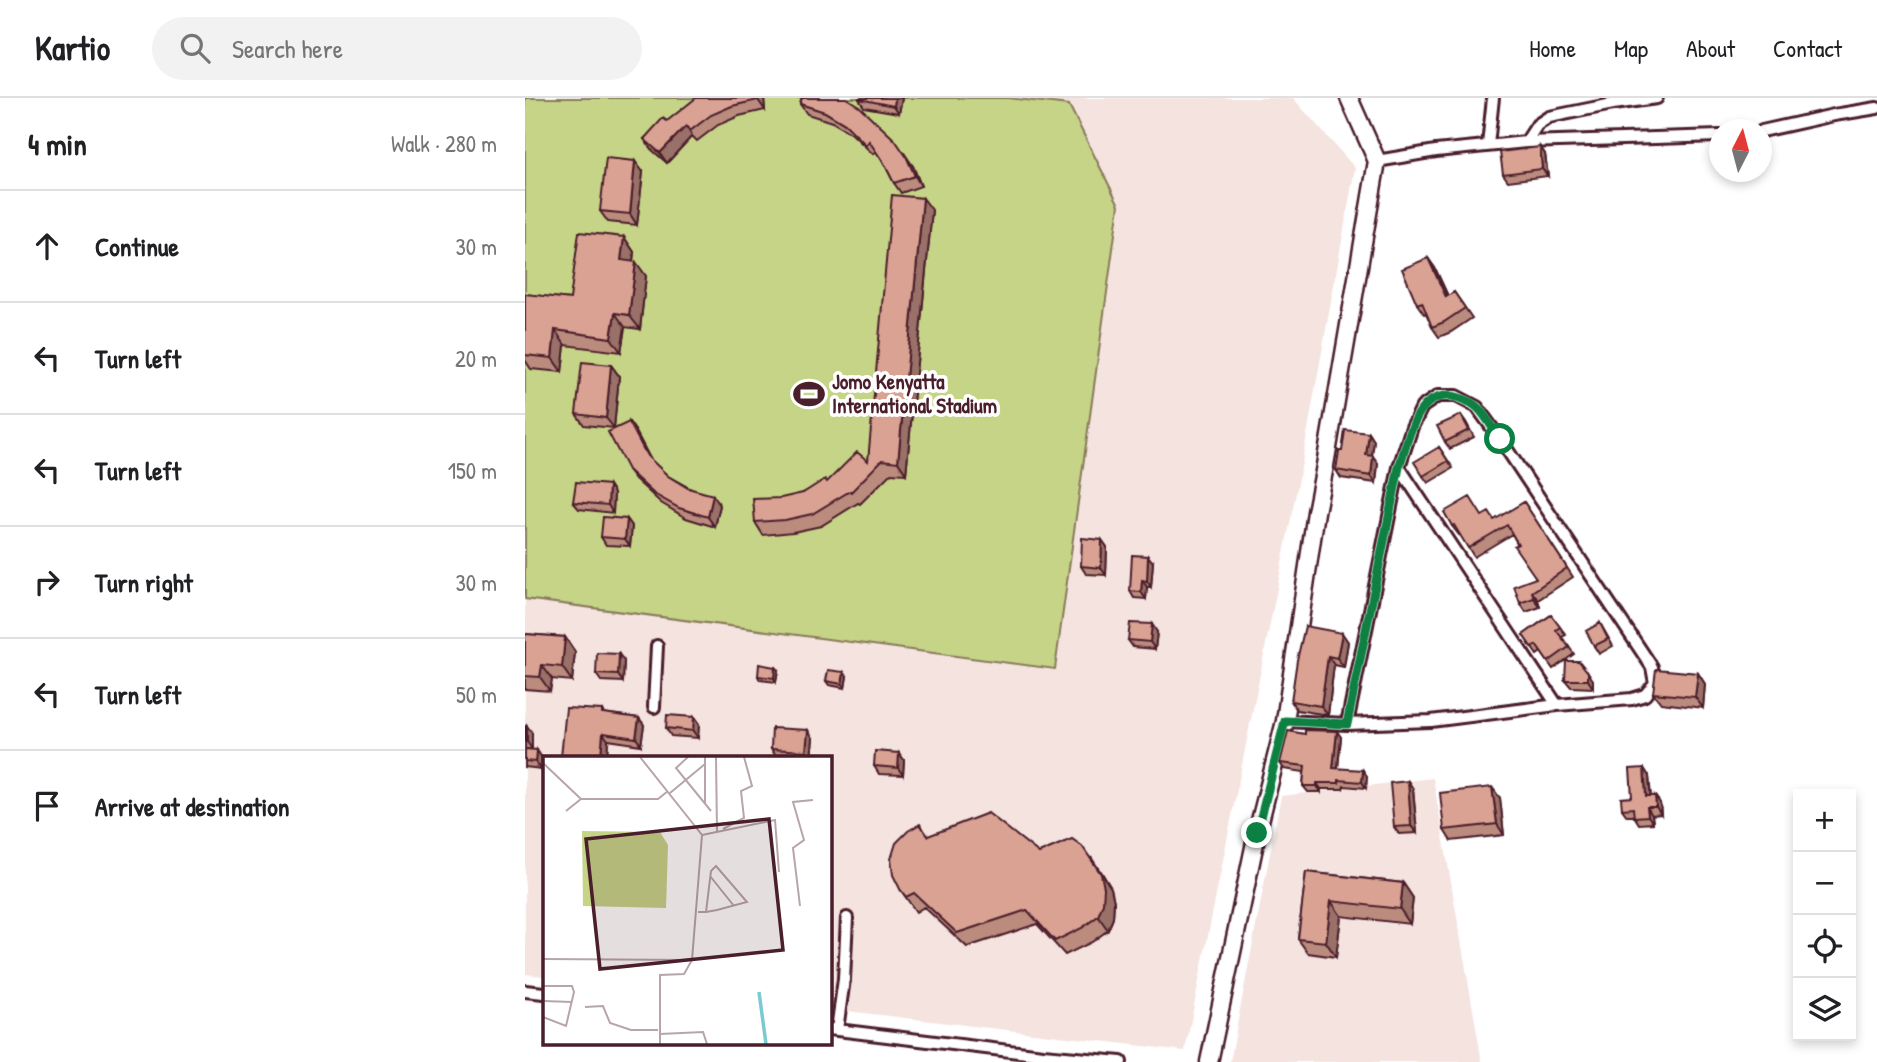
<!DOCTYPE html>
<html lang="en">
<head>
<meta charset="utf-8">
<style>
  :root { --surface:#fff; --page:#f2f2f2; --text:#202124; --muted:#757577; --line:#e0e0e0 }
  body { margin:0; font-family:"Patrick Hand",sans-serif; background:var(--page); color:var(--text) }
  .controls { position:absolute; right:21px; bottom:21px; display:grid; overflow:hidden; border-radius:0px; box-shadow:0 4px 10px #0003 }
  .controls button { width:63px; height:63px; display:grid; place-items:center; padding:0; border:0; border-bottom:2px solid var(--line); background:var(--surface); color:var(--text); font:35px sans-serif }
  .compass { position:absolute; left:1184px; top:21px; width:63px; height:63px; border-radius:50%; background:var(--surface); box-shadow:0 4px 10px #0003; rotate:6deg }
  .stop { position:absolute; width:21px; height:21px; margin:-16px; border:5px solid #0b8043; border-radius:50%; background:#fff }
  .stop.end { background:#0b8043; border-color:#fff; box-shadow:0 2px 7px #0008 }
  .list { margin:0; padding:0; list-style:none }
  h2 { display:flex; justify-content:space-between; align-items:center; height:91px; margin:0; padding:0 28px; font-size:30px }
  h2 small { font-size:23px; font-weight:400; color:var(--muted) }
  .list li { display:grid; grid-template-columns:46px 1fr auto; gap:21px; align-items:center; box-sizing:border-box; height:112px; padding:0 28px; border-top:2px solid var(--line) }
  .list b { display:block; font-size:26px; white-space:nowrap }
  .list em { font-size:23px; font-style:normal; color:var(--muted) }
  .icon { flex:none; width:38px; height:38px; fill:none; stroke:currentColor; stroke-width:2; stroke-linecap:round; stroke-linejoin:round }
  .map { position:relative; flex:none; width:1352px; height:964px; overflow:hidden }
  header { display:flex; align-items:center; gap:42px; box-sizing:border-box; height:98px; padding:0 35px; background:var(--surface); border-bottom:2px solid var(--line) }
  header strong { font-size:33px }
  nav { display:flex; gap:38px; margin-inline-start:auto; font-size:24px }
  .search { width:490px; height:63px; background:var(--page); display:flex; align-items:center; gap:18px; box-sizing:border-box; padding:0 24px; border-radius:38px; color:var(--muted); font-size:26px }
  main { display:flex }
  aside { flex:1; background:var(--surface) }
  .map>svg:first-child { display:block }
  .built { fill:#f4e3df }
  .green { fill:#c6d488; stroke:#887a5a; stroke-width:2 }
  .lines { fill:none; stroke-linecap:round; stroke-linejoin:round }
  .street-casing { stroke:#4a1f2b; stroke-width:16 }
  .secondary-casing { stroke:#4a1f2b; stroke-width:21 }
  .street { stroke:#fff; stroke-width:10 }
  .secondary { stroke:#fff; stroke-width:16 }
  .wall { fill:#bb8b7e; stroke:#4a1f2b; stroke-width:2 }
  .shaded-wall { fill:#997167; stroke:#4a1f2b; stroke-width:2 }
  .building { fill:#daa293; stroke:#4a1f2b; stroke-width:2 }
  .route { stroke:#0b8043; stroke-width:9 }
  .labels { text-anchor:middle; stroke-width:7; stroke-linejoin:round; paint-order:stroke }
  .poi-label { font-size:21px; font-weight:bold; fill:#4a1f2b; stroke:#fff; text-anchor:start }
  .inset-river { fill:none; stroke:#7acbd1; stroke-width:3.5 }
  .inset-road { fill:none; stroke:#b7a5aa; stroke-width:2 }
  .view { fill:#4a1f2b; fill-opacity:0.15; stroke:#4a1f2b; stroke-width:3.5 }
  .inset-edge { fill:none; stroke:#4a1f2b; stroke-width:3.5 }
</style>
</head>
<body>
<header>
<strong>Kartio</strong>
<div class="search"><svg class="icon" aria-label="search" viewBox="0 0 24 24"><circle cx="10" cy="10" r="6"/><path d="M15 15l6 6"/></svg>Search here</div>
<nav><a>Home</a><a>Map</a><a>About</a><a>Contact</a></nav>
</header>
<main>
<aside>
<h2>4 min<small>Walk · 280 m</small></h2>
<ul class="list">
<li><svg class="icon" aria-label="ahead" viewBox="0 0 24 24"><path d="M12 20V5M6 11l6-6 6 6"/></svg><div><b>Continue</b></div><em>30 m</em></li>
<li><svg class="icon" aria-label="left" viewBox="0 0 24 24"><path d="M17 20v-9H6M10 6l-5 5 5 5"/></svg><div><b>Turn left</b></div><em>20 m</em></li>
<li><svg class="icon" aria-label="left" viewBox="0 0 24 24"><path d="M17 20v-9H6M10 6l-5 5 5 5"/></svg><div><b>Turn left</b></div><em>150 m</em></li>
<li><svg class="icon" aria-label="right" viewBox="0 0 24 24"><path d="M7 20v-9h11M14 6l5 5-5 5"/></svg><div><b>Turn right</b></div><em>30 m</em></li>
<li><svg class="icon" aria-label="left" viewBox="0 0 24 24"><path d="M17 20v-9H6M10 6l-5 5 5 5"/></svg><div><b>Turn left</b></div><em>50 m</em></li>
<li><svg class="icon" aria-label="arrive" viewBox="0 0 24 24"><path d="M6 21V4h12l-3 4 3 4H6"/></svg><div><b>Arrive at destination</b></div></li>
</ul>
</aside>
<div class="map">
<svg width="1352" height="964" viewBox="0 0 1352 964">
  <rect width="100%" height="100%" fill="#fff"/>
  <filter id="ink" filterUnits="userSpaceOnUse"><feTurbulence type="fractalNoise" baseFrequency=".0143" numOctaves="2"/><feDisplacementMap in="SourceGraphic" scale="14" xChannelSelector="R" yChannelSelector="G"/><feConvolveMatrix kernelMatrix="1 2 1 2 8 2 1 2 1" color-interpolation-filters="sRGB"/></filter>
  <g filter="url(#ink)">
    <!-- built -->
    <path class="built" d="M483,0H768L830,70L776,370L660,953L305,911L304,660H19V878L0,876V501L530,571L594,107L544,7Z
      M908,680L957,964H705L756,698Z"/>
    <!-- green -->
    <path class="green" d="M0,0H483L544,7L594,107L530,571L0,501Z"/>
    <g class="lines">
      <defs>
        <path id="street" d="M1237,33L1309,17L1352,10
          M1001,44L1012,27L1024,19L1088,6L1132,0
          M963,47L968,0
          M852,63L911,53L1001,44L1195,38
          M874,369L1032,607
          M129,609L132,548
          M760,623L822,626L906,623L1032,607L1107,601L1120,597L1130,585L1127,569L975,341L952,309L931,298H913L897,309L887,329L874,369L822,626
          M0,893L19,895
          M304,931L518,957L596,964
          M312,932L319,881L322,820"/>
        <path id="secondary" d="M684,964L732,735L760,623L791,414L799,373L852,63L824,0"/>
      </defs>
      <!-- street casing -->
      <use href="#street" class="street-casing"/>
      <!-- secondary casing -->
      <use href="#secondary" class="secondary-casing"/>
      <!-- street -->
      <use href="#street" class="street"/>
      <!-- secondary -->
      <use href="#secondary" class="secondary"/>
    </g>
    <!-- wall -->
    <path class="wall" d="M239,0L240,12L214,18L193,27L172,43L167,38L142,65L126,51L119,41L142,23Z
      M277,0L388,68L396,88L376,95L369,85L360,67L351,53L348,56L327,36L307,24L282,16L275,6Z
      M377,0L374,15L339,9L334,1Z
      M1015,49L1020,56L1023,78L983,83L978,76Z
      M118,74L112,127L83,124L75,113Z
      M407,112L381,376L366,375L335,406L333,405L296,428L268,434L238,437L230,424L278,395L302,384L343,363Z
      M99,139L109,154L108,164L121,178L115,231L100,229L96,254L40,247L37,274L6,271L0,262V196L45,201Z
      M903,160L910,170L923,198L929,194L947,220L926,234L914,239L907,229L901,215L899,216L892,206Z
      M86,267L94,278L89,330L59,327L51,316Z
      M936,317L941,324L949,339L925,351L920,344Z
      M104,324L111,334L125,361L143,378L195,407L190,429L161,420L136,405L110,381L103,372Z
      M844,335L849,343L847,358L853,365L851,385L816,380L811,372L817,353Z
      M914,349L928,370L903,385L898,378Z
      M84,387L89,395L88,415L54,411L48,404Z
      M999,404L1048,479L1013,502L1015,509L1001,514L995,505L1011,480L987,436L949,459L935,436L934,437L927,428L958,418L970,422Z
      M102,421L107,428L105,448L81,447L76,439Z
      M577,442L582,449L581,477L561,476L556,468Z
      M628,464L626,489H622L621,501L609,500L605,493Z
      M1026,517L1041,537L1037,539L1049,556L1028,571L1016,554L1012,557L998,537Z
      M1075,525L1088,548L1074,556L1069,548Z
      M632,534L630,551L608,549L603,542Z
      M817,535L823,544L819,569L809,567L803,617L772,612L766,603Z
      M0,536L40,539L50,554L47,583L27,581L25,593L0,591Z
      M99,563L98,584L76,583L71,576Z
      M253,572L251,584L235,582L233,578Z
      M1173,575L1180,586L1178,610L1136,605L1128,595Z
      M322,578L320,590L304,587L301,583Z
      M1040,582H1068V590L1046,589Z
      M77,612L79,615L114,620L119,627L116,647L83,642L82,660H36Z
      M169,619L174,626L173,640L146,638L141,630Z
      M0,628H2L7,635V651H0L17,660L16,671L0,669Z
      M780,636L816,639L813,671L842,678L841,690L819,688L818,691H796V694H783L778,688L779,674L759,671L755,665Z
      M288,640L286,660L251,658L246,651Z
      M374,655L379,662L378,677L354,676L349,668Z
      M1124,678L1126,698H1130L1135,705L1136,716L1127,717L1128,725L1114,726L1109,718H1102L1097,711Z
      M883,683L888,691L892,735L874,736L869,729Z
      M975,700L979,737L926,743L919,732Z
      M404,738L514,755L576,773L586,790L589,804L588,820L583,832L567,844L540,857L512,826L442,849L399,809L391,814L375,791Z
      M781,774L878,785L888,800L885,826L816,818L811,859L783,855L773,841Z"/>
    <!-- shaded-wall -->
    <path class="shaded-wall" d="M233,0H239L240,12L233,2Z
      M370,0H377L374,15L369,8Z
      M161,28L167,38L142,65L135,55Z
      M1015,49L1020,56L1023,78L1017,71Z
      M377,52L388,68L396,88L390,78Z
      M110,63L118,74L112,127L105,116Z
      M398,100L407,112L381,376L373,364Z
      M99,139L109,154L106,176L96,162Z
      M903,160L910,170L928,209L921,199Z
      M111,164L121,178L115,231L104,217Z
      M90,215L100,229L96,254L86,240Z
      M30,232L40,247L37,274L27,260Z
      M86,267L94,278L89,330L81,320Z
      M104,324L111,334L129,368L122,358Z
      M844,335L849,343L846,364L841,357Z
      M848,358L853,365L851,385L846,378Z
      M84,387L89,395L88,415L83,407Z
      M188,397L195,407L190,429L183,419Z
      M102,421L107,428L105,448L100,441Z
      M577,442L582,449L581,477L576,470Z
      M623,458L628,464L626,489L622,483Z
      M617,482L622,489L621,501L616,494Z
      M1007,494L1013,502L1015,509L1009,500Z
      M627,526L632,534L630,551L625,544Z
      M817,535L823,544L819,569L812,560Z
      M40,539L50,554L47,583L37,569Z
      M94,556L99,563L98,584L93,577Z
      M803,558L809,567L803,617L796,608Z
      M17,567L27,581L25,593L15,579Z
      M250,569L253,572L251,584L249,580Z
      M319,574L322,578L320,590L317,586Z
      M1063,574L1068,582V590L1063,582Z
      M1173,575L1180,586L1178,610L1170,599Z
      M169,619L174,626L173,640L168,633Z
      M114,620L119,627L116,647L111,640Z
      M2,628L7,635V651L2,644Z
      M283,632L288,640L286,660L281,653Z
      M812,633L816,639L812,677L808,670Z
      M78,635L83,642L82,660H78L76,657Z
      M12,652L17,660L16,671L11,664Z
      M374,655L379,662L378,677L373,670Z
      M1119,670L1124,678L1126,705L1121,698Z
      M838,672L842,678L841,690L837,684Z
      M883,683L888,691L892,735L886,728Z
      M792,685L796,691V694L792,688Z
      M967,689L975,700L979,737L972,726Z
      M1130,698L1135,705L1136,716L1131,709Z
      M1122,709L1127,717L1128,725L1123,718Z
      M566,759L586,790L589,804L588,820L583,832L573,818Z
      M878,785L888,800L885,826L875,811Z
      M806,803L816,818L811,859L801,844Z"/>
    <!-- building -->
    <path class="building" d="M171,0H233V2L207,8L186,17L165,33L161,28L135,55L119,41L138,20L142,23Z
      M277,0H321L334,8L370,42L381,58L390,78L369,85L360,67L344,43L341,47L320,26L300,14L275,6Z
      M334,0H370L369,8L334,1Z
      M1015,49L1017,71L978,76L975,54Z
      M81,60L110,63L105,116L75,113Z
      M367,97L398,100L373,364L357,362L326,394L325,393L287,416L260,422L230,424L228,401L256,400L278,395L300,381L302,384L332,354L343,363Z
      M54,134L99,139L96,162L111,164L104,217L90,215L86,240L30,232L27,260L0,257V196L45,201Z
      M903,160L921,199L929,194L940,210L919,224L907,229L897,204L892,206L877,171Z
      M57,264L86,267L81,320L51,316Z
      M936,317L944,332L920,344L912,328Z
      M104,324L122,358L143,378L163,390L188,397L183,419L154,410L129,396L103,372L83,334Z
      M820,332L844,335L841,357L848,358L846,378L811,372L814,353H817Z
      M914,349L923,363L898,378L889,364Z
      M51,384L84,387L83,407L48,404Z
      M945,399L957,418L964,414L969,422L999,404L1042,470L1007,494L1009,500L995,505L989,488L1011,480L989,448L993,446L982,427L943,450L929,427L927,428L919,414Z
      M78,419L102,421L100,441L76,439Z
      M557,440L577,442L576,470L556,468Z
      M607,457L623,458L622,483L617,482L616,494L605,493Z
      M1026,517L1035,529L1031,532L1044,549L1023,564L1011,547L1007,550L998,537Z
      M605,525L627,526L625,544L603,542Z
      M1075,525L1083,541L1069,548L1061,533Z
      M780,528L817,535L812,560L803,558L796,608L766,603L772,562Z
      M0,536L40,539L37,569L17,567L15,579L0,578Z
      M72,555L94,556L93,577L71,576Z
      M1041,563H1054L1063,574V582H1040Z
      M234,566L250,569L249,580L233,578Z
      M1131,571L1173,575L1170,599L1128,595Z
      M303,572L319,574L317,586L301,583Z
      M41,610L77,612V615L114,620L111,640L78,635L76,657L60,656V660L36,659Z
      M142,617L169,619L168,633L141,630Z
      M0,628H2V644H0Z
      M247,630L283,632L281,653L246,651Z
      M780,632L812,633L808,670L838,672L837,684L814,682V685H792V688H778L780,668L755,665L763,633L780,636Z
      M0,651L12,652L11,664L0,663Z
      M350,653L374,655L373,670L349,668Z
      M1119,670L1121,698H1130L1131,709H1122L1123,718L1109,719L1108,710L1097,711L1096,700L1107,699L1105,671Z
      M883,683L886,728L869,729L865,685Z
      M967,689L972,726L919,732L915,695Z
      M463,715L514,755L547,741L557,748L576,776L579,790L578,805L573,818L557,830L530,843L502,812L432,835L389,795L381,799L375,791L368,777L366,761L371,745L383,733L395,726L403,738Z
      M781,774L878,785L875,811L806,803L801,844L773,841Z"/>
  </g>
  <g class="lines" filter="url(#ink)">
    <!-- route -->
    <path class="route" d="M732,735L760,623L822,626L874,369C883,344 889,298 923,298C932,298 945,303 952,309C961,317 968,331 975,341"/>
  </g>
  <!-- icons -->
  <defs>
    <symbol id="stadium-bare" viewBox="-9 -9 18 18"><path d="M0-5a6.5 5 0 1 0 0 10a6.5 5 0 1 0 0-10ZM-3.5-1.8h7v3.6h-7Z" fill="#4a1f2b" stroke="#fff" stroke-width="2.5" paint-order="stroke"/></symbol>
  </defs>
  <g fill-rule="evenodd">
    <use href="#stadium-bare" x="262" y="274" width="44" height="44"/>
  </g>
  <g class="labels">
    <!-- poi labels -->
    <g class="poi-label">
      <text x="307" y="291">Jomo Kenyatta<tspan x="307" dy="24">International Stadium</tspan></text>
    </g>
  </g>
  <!-- overview -->
  <g transform="translate(18 658)">
    <rect width="289" height="289" fill="#fff"/>
    <path d="M39,75L117,76L125,89L123,152L40,150Z" fill="#c6d488"/>
    <path class="inset-river" d="M216,236L223,288"/>
    <path class="inset-road" d="M97,1L159,79L149,204L141,218L117,219V288M145,1L133,12L168,55M162,1V48M173,1L174,75M0,7L38,43M127,37L162,8M23,55L38,43H115L125,35M180,73L201,62L198,35L209,30L201,1M159,79L232,64L236,116M167,120L191,150M257,150L250,92L261,84L250,46L270,44M155,156H163L174,154L204,146L173,110L168,115L163,156M0,203L149,204M0,230H29L31,236L23,270L0,261M0,245L29,246M42,251L60,250L67,267L88,274H115M117,278L160,276L164,288"/>
    <path class="view" d="M226,63L240,194L57,213L43,83Z"/>
    <rect width="289" height="289" class="inset-edge"/>
  </g>
</svg>
<div class="controls">
<button>+</button>
<button>−</button>
<button><svg class="icon" aria-label="locate" viewBox="0 0 24 24"><circle cx="12" cy="12" r="6"/><path d="M12 2v4M12 18v4M2 12h4M18 12h4"/></svg></button>
<button><svg class="icon" aria-label="layers" viewBox="0 0 24 24"><path d="M12 4l9 5-9 5-9-5zM3 14l9 5 9-5"/></svg></button>
</div>
<svg class="compass" viewBox="-18 -18 36 36"><path d="M0-13l5 13h-10z" fill="#e53935"/><path d="M0 13l5-13h-10z" fill="#757577"/></svg>
<div class="stop" style="left:975px;top:341px"></div>
<div class="stop end" style="left:732px;top:735px"></div>
</div>
</main>
</body>
</html>
